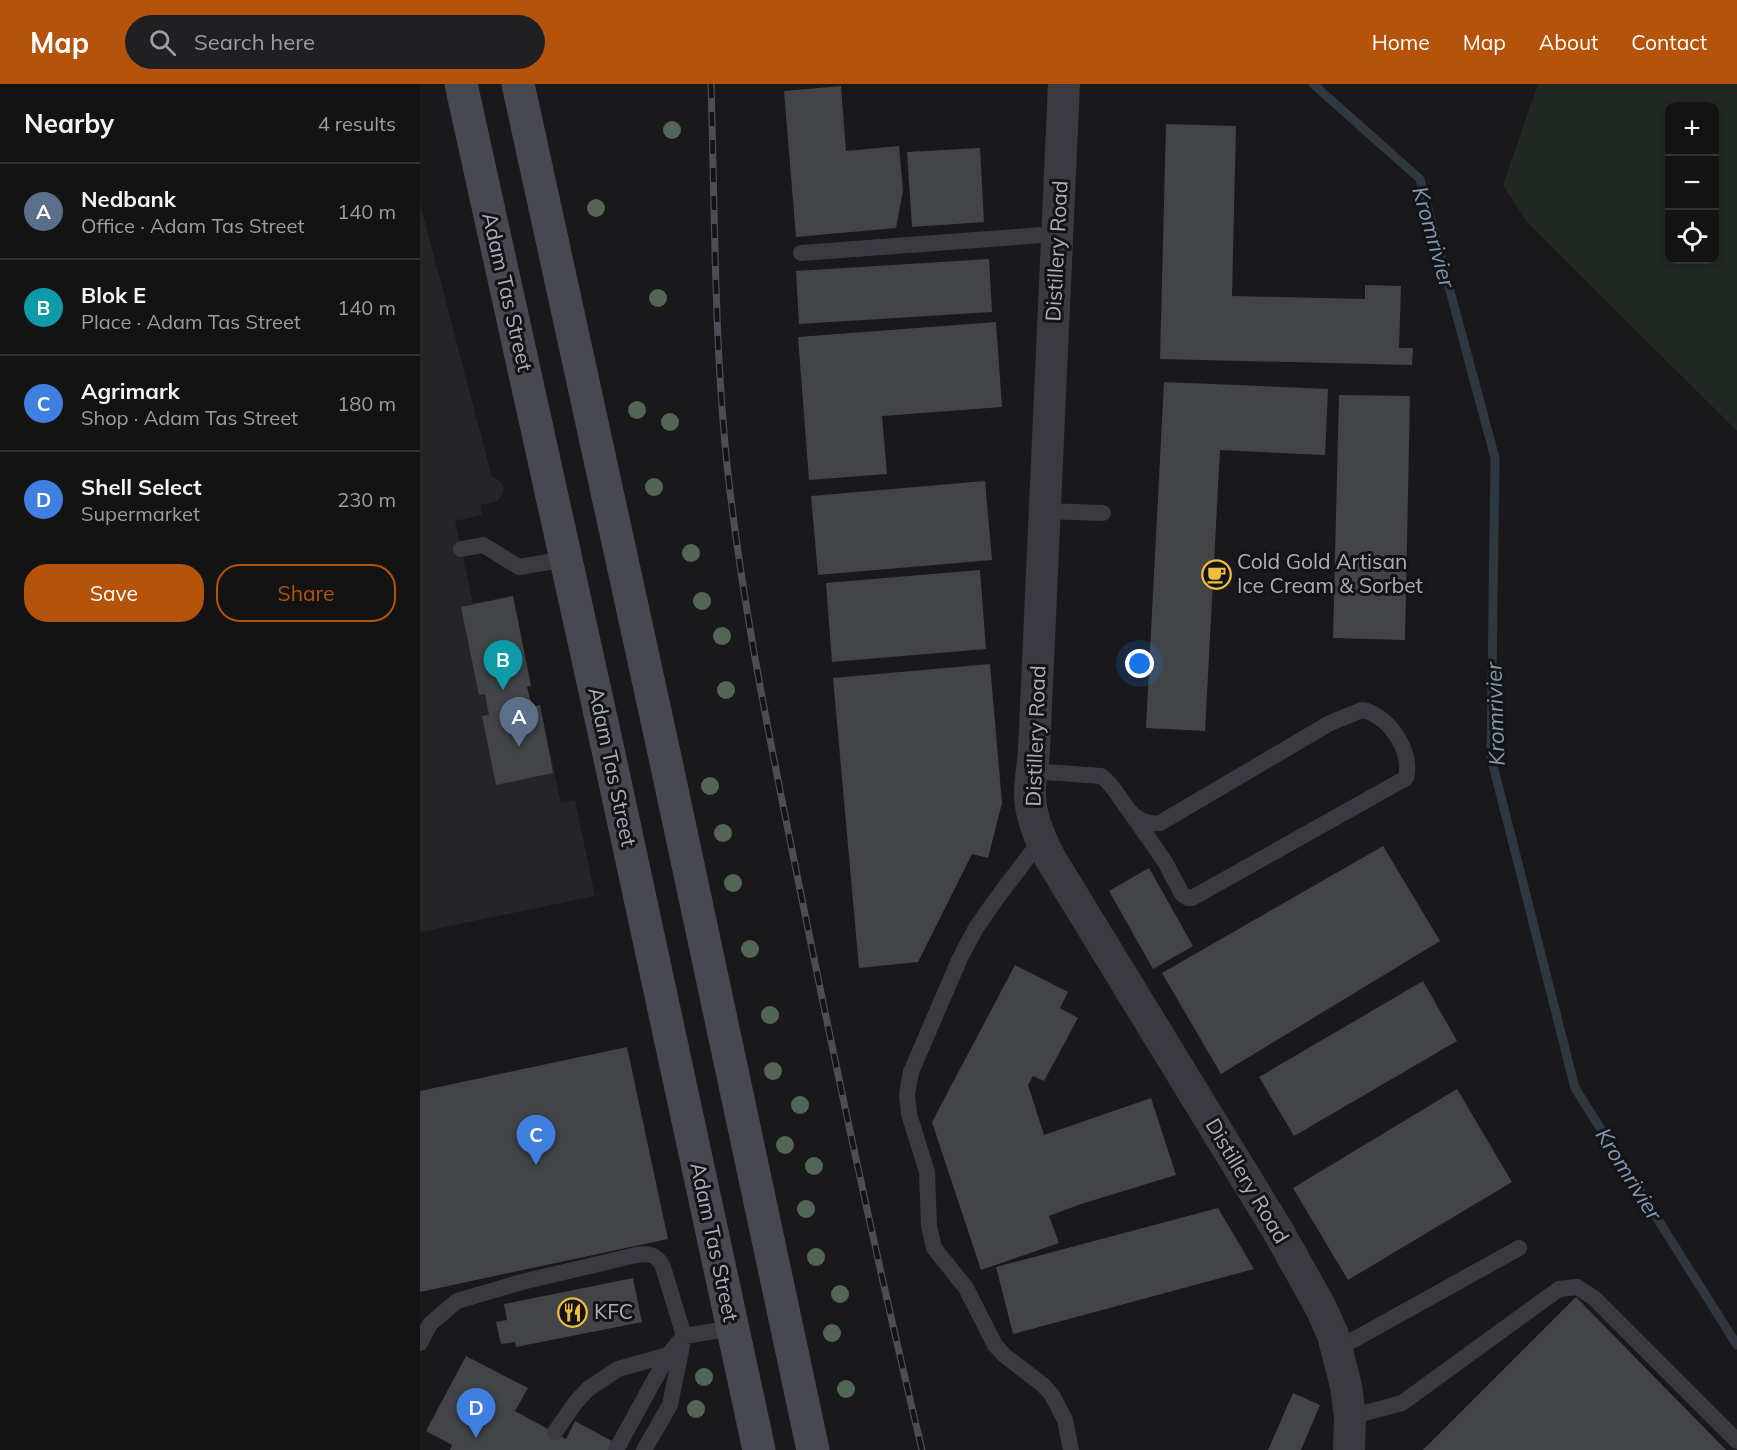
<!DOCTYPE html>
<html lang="en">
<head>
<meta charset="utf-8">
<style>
  :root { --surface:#131314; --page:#202022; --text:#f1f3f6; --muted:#9d9ea0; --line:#323234; --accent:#b45309 }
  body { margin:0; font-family:Mulish,sans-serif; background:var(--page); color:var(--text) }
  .controls { position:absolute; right:18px; top:18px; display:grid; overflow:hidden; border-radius:12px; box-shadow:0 3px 9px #0003 }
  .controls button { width:54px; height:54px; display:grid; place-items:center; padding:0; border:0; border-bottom:2px solid var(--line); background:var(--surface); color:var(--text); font:30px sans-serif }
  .you { position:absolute; left:720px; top:580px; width:21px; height:21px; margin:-15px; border:4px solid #fff; border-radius:50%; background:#1a73e8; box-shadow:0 0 0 9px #1a73e833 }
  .badge { display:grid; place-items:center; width:39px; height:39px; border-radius:50%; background:var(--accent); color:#fff; font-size:20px; font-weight:700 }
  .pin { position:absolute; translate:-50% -50px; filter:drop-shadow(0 2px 3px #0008) }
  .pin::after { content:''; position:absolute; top:32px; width:21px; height:18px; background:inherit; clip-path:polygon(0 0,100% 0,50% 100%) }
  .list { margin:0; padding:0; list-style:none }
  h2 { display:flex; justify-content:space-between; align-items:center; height:78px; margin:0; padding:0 24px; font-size:26px }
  h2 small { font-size:20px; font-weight:400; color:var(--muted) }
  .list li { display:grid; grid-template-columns:39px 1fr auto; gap:18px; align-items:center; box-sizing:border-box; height:96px; padding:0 24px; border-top:2px solid var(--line) }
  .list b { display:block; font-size:22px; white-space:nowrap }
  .list p { margin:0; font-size:20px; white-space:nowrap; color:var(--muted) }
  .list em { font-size:20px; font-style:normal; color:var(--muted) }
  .actions { display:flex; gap:12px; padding:18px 24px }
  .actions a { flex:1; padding:14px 0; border:2px solid var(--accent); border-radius:24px; text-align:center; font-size:21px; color:var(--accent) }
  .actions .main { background:var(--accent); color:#fff }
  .icon { flex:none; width:33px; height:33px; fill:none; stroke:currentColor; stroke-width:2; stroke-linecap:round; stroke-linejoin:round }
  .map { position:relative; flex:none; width:1317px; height:1366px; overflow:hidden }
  header { display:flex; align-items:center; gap:36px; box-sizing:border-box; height:84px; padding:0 30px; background:var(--accent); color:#fff }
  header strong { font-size:28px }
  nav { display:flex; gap:33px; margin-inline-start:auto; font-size:21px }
  .search { width:420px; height:54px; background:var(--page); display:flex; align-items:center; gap:15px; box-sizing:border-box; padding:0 21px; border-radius:33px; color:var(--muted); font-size:22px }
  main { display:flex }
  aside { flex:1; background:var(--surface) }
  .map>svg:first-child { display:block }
  .built { fill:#252528 }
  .green { fill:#212922; fill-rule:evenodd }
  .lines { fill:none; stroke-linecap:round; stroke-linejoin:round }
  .stream { stroke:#2f373f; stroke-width:9 }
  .building { fill:#434448 }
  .service { stroke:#3a3a40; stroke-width:16 }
  .minor { stroke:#3a3a40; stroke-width:32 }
  .secondary { stroke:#484950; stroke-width:33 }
  .rail-casing { stroke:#4d4e55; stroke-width:7 }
  .rail { stroke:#141416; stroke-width:4.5; stroke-dasharray:14; stroke-linecap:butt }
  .tree { fill:#536656 }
  .labels { text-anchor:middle; stroke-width:6; stroke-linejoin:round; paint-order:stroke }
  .street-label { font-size:21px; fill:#abafba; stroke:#141416 }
  .poi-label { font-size:21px; fill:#abafba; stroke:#141416; text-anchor:start }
  .water-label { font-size:22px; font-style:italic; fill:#839ab4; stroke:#141416 }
</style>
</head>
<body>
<header>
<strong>Map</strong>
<div class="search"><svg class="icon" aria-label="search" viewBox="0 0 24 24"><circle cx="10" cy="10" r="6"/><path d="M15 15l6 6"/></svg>Search here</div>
<nav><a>Home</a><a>Map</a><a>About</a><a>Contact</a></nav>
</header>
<main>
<aside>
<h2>Nearby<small>4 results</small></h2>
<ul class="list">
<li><span class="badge" style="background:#5c6f8a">A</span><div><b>Nedbank</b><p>Office · Adam Tas Street</p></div><em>140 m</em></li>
<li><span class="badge" style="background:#0f9aa8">B</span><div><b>Blok E</b><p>Place · Adam Tas Street</p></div><em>140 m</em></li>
<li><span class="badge" style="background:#3f7fe0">C</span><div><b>Agrimark</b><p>Shop · Adam Tas Street</p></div><em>180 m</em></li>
<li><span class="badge" style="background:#3f7fe0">D</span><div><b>Shell Select</b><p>Supermarket</p></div><em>230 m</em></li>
</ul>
<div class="actions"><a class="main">Save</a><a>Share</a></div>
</aside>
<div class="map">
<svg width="1317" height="1366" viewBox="0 0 1317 1366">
  <rect width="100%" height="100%" fill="#19191b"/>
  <!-- built -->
  <path class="built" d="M0,119L72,393L81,398L84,407L78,417L60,421L62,431L35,437L53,519L93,512L111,602L107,603L111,622L120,621L141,719L155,716L175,812L0,848Z"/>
  <!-- green -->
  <path class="green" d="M1118,0H1317V347L1107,138L1083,101ZM1250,22H1294V176H1250Z"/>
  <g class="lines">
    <!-- stream -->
    <path class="stream" d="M893,0L1000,95L1075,374L1071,673L1155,1004L1317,1261"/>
  </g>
  <!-- building -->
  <path class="building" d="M421,2L426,67L479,62L483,106L476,144L376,153L364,7Z
    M746,40L816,42L812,212L945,215V201L981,202L979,264H993L992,281L740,275Z
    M560,64L564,138L492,143L487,68Z
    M569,175L572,228L379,240L376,187Z
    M576,238L582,323L462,332L467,390L389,396L378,253Z
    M744,298L908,305L905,371L800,366L785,647L726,644Z
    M919,311L990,312L985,556L913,554Z
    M565,397L572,476L398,491L391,412Z
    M560,486L566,565L412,578L406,499Z
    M93,512L111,602L107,603L112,623L120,621L133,689L76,701L62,632L69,631L65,610L59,611L41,523Z
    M570,580L582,719L568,774L552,770L498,878L439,884L413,594Z
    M963,762L1020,857L801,990L742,889Z
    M729,784L773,862L733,885L689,807Z
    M595,881L648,908L640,924L658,934L624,997L613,992L608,1001L624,1051L731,1014L756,1091L661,1120L629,1132L639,1159L561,1186L512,1038Z
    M1003,897L1037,957L874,1052L839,993Z
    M207,963L248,1155L0,1208V1007Z
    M1037,1005L1092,1098L928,1196L873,1104Z
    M798,1124L834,1185L593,1250L576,1183Z
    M213,1194L222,1238L96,1263L95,1258L81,1260L76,1238L87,1236L84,1220Z
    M1156,1213L1306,1366H1003Z
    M46,1272L108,1304L95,1327L146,1355L155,1337L192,1357L188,1366H30L32,1361L6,1347Z
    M873,1309L900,1321L881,1366H848Z"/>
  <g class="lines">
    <!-- service -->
    <path class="service" d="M381,169L637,150
      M625,427L683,429
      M41,465L63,461L99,483L146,475
      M612,687L681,692C704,708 705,742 740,739L910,639L942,626C968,630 993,667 986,694L772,814H768L762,810L745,778L711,729
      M621,756L574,818L556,844L540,874L491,988L487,1010L489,1030L507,1088L509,1142L514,1164L546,1204L575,1261L584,1271L623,1301L632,1311L645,1336L651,1366
      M0,1259L10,1240L37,1217L102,1198L216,1171C229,1169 237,1170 243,1183L264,1252L250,1321L224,1366
      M917,1265L1099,1164
      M930,1333L982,1319L1139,1205L1157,1203L1174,1214L1317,1357
      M135,1348L155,1319L168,1305L198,1285L248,1271L264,1252L313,1244
      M196,1366L248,1271"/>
    <!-- minor -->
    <path class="minor" d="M644,0L614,666C613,680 610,695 610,710C610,732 620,755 630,774L858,1147L901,1224L913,1251L926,1302L930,1333L929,1366"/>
    <!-- secondary -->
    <path class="secondary" d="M41,0L192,684L339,1366
      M98,0L245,673L393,1366"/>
    <defs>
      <path id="rail" d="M291,0C295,130 294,261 308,390C325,540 356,687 386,835C422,1013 460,1190 502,1366"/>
    </defs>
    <!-- rail casing -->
    <use href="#rail" class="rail-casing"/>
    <!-- rail -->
    <use href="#rail" class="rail"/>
  </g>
  <!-- trees -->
  <g class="tree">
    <circle cx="252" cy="46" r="9"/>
    <circle cx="176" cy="124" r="9"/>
    <circle cx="238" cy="214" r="9"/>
    <circle cx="217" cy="326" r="9"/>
    <circle cx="250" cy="338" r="9"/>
    <circle cx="234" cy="403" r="9"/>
    <circle cx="271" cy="469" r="9"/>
    <circle cx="282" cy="517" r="9"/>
    <circle cx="302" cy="552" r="9"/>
    <circle cx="306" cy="606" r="9"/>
    <circle cx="290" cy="702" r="9"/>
    <circle cx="303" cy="749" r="9"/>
    <circle cx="313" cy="799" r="9"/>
    <circle cx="330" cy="865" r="9"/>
    <circle cx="350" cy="931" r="9"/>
    <circle cx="353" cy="987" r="9"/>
    <circle cx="380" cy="1021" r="9"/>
    <circle cx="365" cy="1061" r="9"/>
    <circle cx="394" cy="1082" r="9"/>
    <circle cx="386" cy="1125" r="9"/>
    <circle cx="396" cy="1173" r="9"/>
    <circle cx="420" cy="1210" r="9"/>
    <circle cx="412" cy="1249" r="9"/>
    <circle cx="284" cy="1293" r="9"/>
    <circle cx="426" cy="1305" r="9"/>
    <circle cx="276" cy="1325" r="9"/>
  </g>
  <!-- icons -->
  <defs>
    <symbol id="cafe-ring" viewBox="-11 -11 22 22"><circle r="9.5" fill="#141416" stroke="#efbe3c" stroke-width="1.5"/><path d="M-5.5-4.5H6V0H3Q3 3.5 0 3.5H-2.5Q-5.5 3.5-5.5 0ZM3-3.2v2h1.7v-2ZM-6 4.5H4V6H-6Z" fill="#efbe3c"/></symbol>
    <symbol id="restaurant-ring" viewBox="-11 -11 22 22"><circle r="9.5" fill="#141416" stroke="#efbe3c" stroke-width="1.5"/><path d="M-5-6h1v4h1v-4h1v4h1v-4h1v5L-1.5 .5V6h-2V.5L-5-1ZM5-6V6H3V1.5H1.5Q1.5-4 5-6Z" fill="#efbe3c"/></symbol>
  </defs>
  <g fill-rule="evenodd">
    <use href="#cafe-ring" x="780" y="474" width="33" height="33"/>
    <use href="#restaurant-ring" x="136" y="1212" width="33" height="33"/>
  </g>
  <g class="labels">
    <!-- street labels -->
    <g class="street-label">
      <text transform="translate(637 167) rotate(-87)" y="7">Distillery Road</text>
      <text transform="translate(87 208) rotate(77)" y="7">Adam Tas Street</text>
      <text transform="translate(616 652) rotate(-88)" y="7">Distillery Road</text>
      <text transform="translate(192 683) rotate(78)" y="7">Adam Tas Street</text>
      <text transform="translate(827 1097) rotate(59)" y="7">Distillery Road</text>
      <text transform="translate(294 1158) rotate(78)" y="7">Adam Tas Street</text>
    </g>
    <!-- poi labels -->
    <g class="poi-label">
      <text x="817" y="485">Cold Gold Artisan<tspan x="817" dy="24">Ice Cream &amp; Sorbet</tspan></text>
      <text x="174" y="1235">KFC</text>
    </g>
    <!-- water labels -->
    <g class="water-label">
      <text transform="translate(1014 153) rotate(74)" y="8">Kromrivier</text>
      <text transform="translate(1075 630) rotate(-92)" y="8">Kromrivier</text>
      <text transform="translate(1209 1090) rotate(58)" y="8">Kromrivier</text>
    </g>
  </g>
</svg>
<div class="controls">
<button>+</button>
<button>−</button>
<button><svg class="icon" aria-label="locate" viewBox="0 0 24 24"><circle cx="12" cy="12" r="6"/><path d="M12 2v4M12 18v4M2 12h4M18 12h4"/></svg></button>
</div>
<div class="you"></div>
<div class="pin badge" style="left:99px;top:663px;background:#5c6f8a">A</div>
<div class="pin badge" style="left:83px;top:606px;background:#0f9aa8">B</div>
<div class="pin badge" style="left:116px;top:1081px;background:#3f7fe0">C</div>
<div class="pin badge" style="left:56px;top:1354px;background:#3f7fe0">D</div>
</div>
</main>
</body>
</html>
